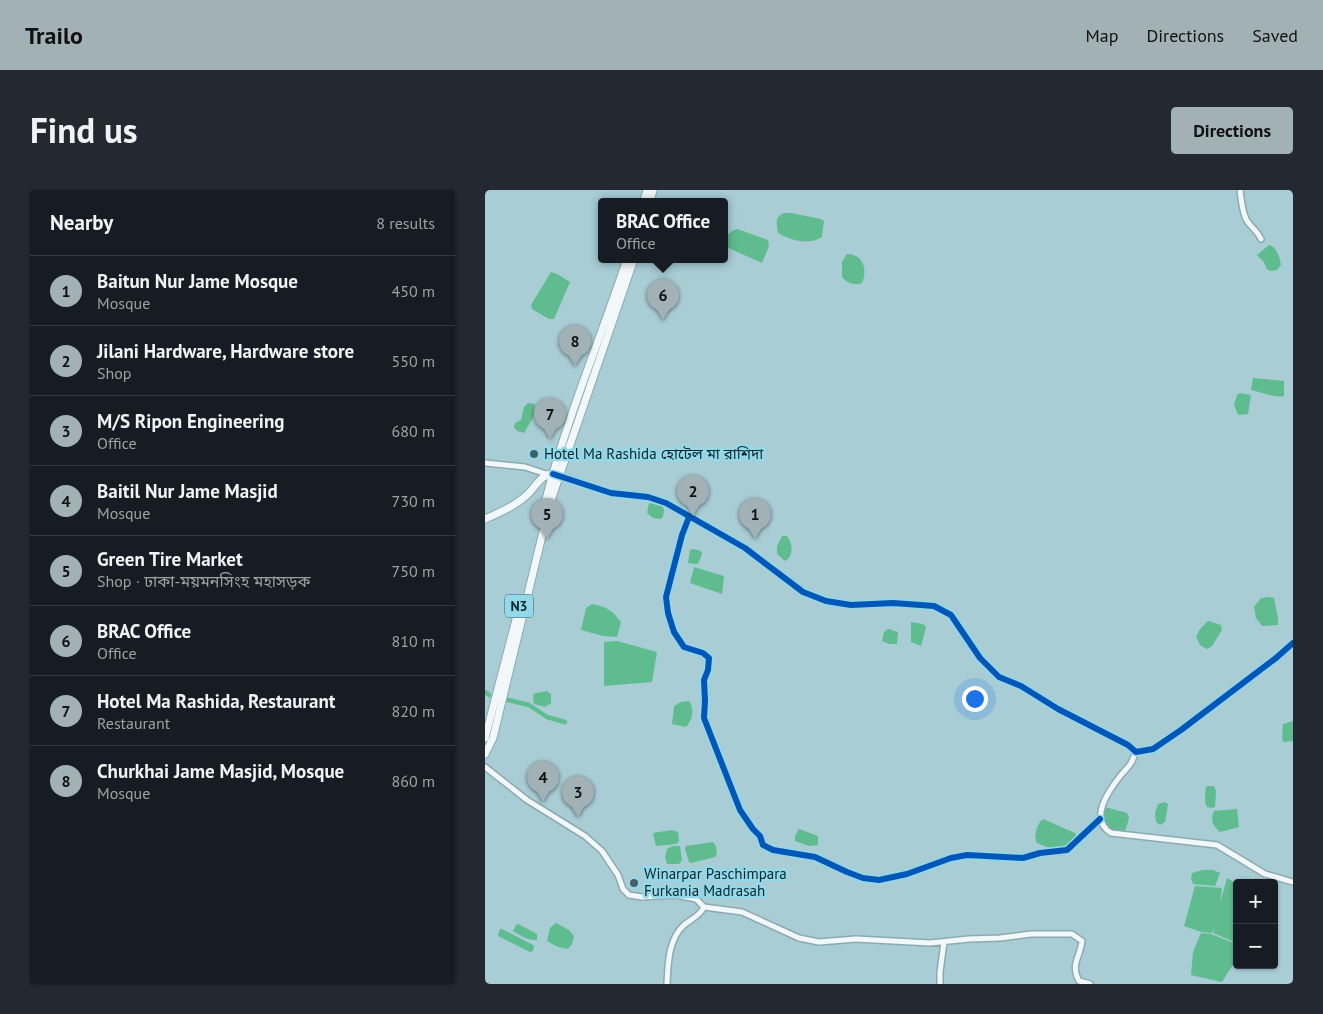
<!DOCTYPE html>
<html lang="en">
<head>
<meta charset="utf-8">
<style>
  :root { --surface:#171b24; --page:#242831; --text:#f1f3f6; --muted:#9ea1a6; --line:#363941; --accent:#a2b1b6 }
  body { margin:0; font-family:"PT Sans","Noto Sans Bengali",sans-serif; background:var(--page); color:var(--text) }
  .controls { position:absolute; right:15px; bottom:15px; display:grid; overflow:hidden; border-radius:5px; box-shadow:0 1px 4px #0004 }
  .controls button { width:45px; height:45px; display:grid; place-items:center; padding:0; border:0; border-bottom:1px solid var(--line); background:var(--surface); color:var(--text); font:25px sans-serif }
  .you { position:absolute; left:489px; top:508px; width:18px; height:18px; margin:-12px; border:4px solid #fff; border-radius:50%; background:#1a73e8; box-shadow:0 0 0 8px #1a73e833 }
  .badge { display:grid; place-items:center; width:32px; height:32px; border-radius:50%; background:var(--accent); color:#111; font-size:16px; font-weight:700 }
  .pin { position:absolute; translate:-50% -41px; filter:drop-shadow(0 1px 2px #0008) }
  .pin::after { content:''; position:absolute; top:26px; width:18px; height:15px; background:inherit; clip-path:polygon(0 0,100% 0,50% 100%) }
  .popup { position:absolute; left:113px; top:8px; width:130px; height:65px; box-sizing:border-box; display:grid; place-content:center; border-radius:5px; background:var(--surface); filter:drop-shadow(0 1px 4px #0005); font-size:16px; white-space:nowrap; color:var(--muted) }
  .popup b { font-size:19px; color:var(--text) }
  .popup::after { content:''; position:absolute; left:50%; top:100%; margin-left:-10px; border:10px solid transparent; border-top-color:var(--surface) }
  .list { margin:0; padding:0; list-style:none }
  h2 { display:flex; justify-content:space-between; align-items:center; height:65px; margin:0; padding:0 20px; font-size:21px }
  h2 small { font-size:16px; font-weight:400; color:var(--muted) }
  .list li { display:grid; grid-template-columns:32px 1fr auto; gap:15px; align-items:center; box-sizing:border-box; height:70px; padding:0 20px; border-top:1px solid var(--line) }
  .list b { display:block; font-size:19px; white-space:nowrap }
  .list p { margin:0; font-size:16px; white-space:nowrap; color:var(--muted) }
  .list em { font-size:16px; font-style:normal; color:var(--muted) }
  .map { position:relative; flex:none; width:808px; height:794px; overflow:hidden; border-radius:5px }
  header { display:flex; align-items:center; gap:30px; box-sizing:border-box; height:70px; padding:0 25px; background:var(--accent); color:#111 }
  header strong { font-size:24px }
  nav { display:flex; gap:28px; margin-inline-start:auto; font-size:18px }
  .intro { display:flex; align-items:center; justify-content:space-between; box-sizing:border-box; height:120px; padding:0 30px }
  h1 { margin:0; font-size:35px }
  .button { padding:12px 22px; border-radius:5px; background:var(--accent); color:#111; font-size:18px; font-weight:700 }
  main { display:flex; gap:30px; padding:0 30px }
  aside { flex:1; background:var(--surface); border-radius:5px; box-shadow:0 1px 4px #0004 }
  .map>svg:first-child { display:block }
  .water { fill:#5ebc8e }
  .lines { fill:none; stroke-linecap:round; stroke-linejoin:round }
  .canal { stroke:#5ebc8e; stroke-width:4.5 }
  .minor-casing { stroke:#8daab1; stroke-width:8 }
  .highway-casing { stroke:#8daab1; stroke-width:9 }
  .minor { stroke:#f2f8f9; stroke-width:5 }
  .highway { stroke:#f2f8f9; stroke-width:7 }
  .cycleway-casing { stroke:#94d9e9; stroke-width:9 }
  .cycleway { stroke:#0057b8; stroke-width:6 }
  .poi-dot { fill:#416068; stroke:#94d9e9; stroke-width:2 }
  .labels { text-anchor:middle; stroke-width:5; stroke-linejoin:round; paint-order:stroke }
  .shield { fill:#94d9e9; stroke:#335c65; stroke-width:1 }
  .shield-label { font-size:14px; font-weight:bold; fill:#09262d }
  .poi-label { font-size:15px; fill:#09262d; stroke:#94d9e9; text-anchor:start }
</style>
</head>
<body>
<header>
<strong>Trailo</strong>
<nav><a>Map</a><a>Directions</a><a>Saved</a></nav>
</header>
<div class="intro"><h1>Find us</h1><a class="button">Directions</a></div>
<main>
<aside>
<h2>Nearby<small>8 results</small></h2>
<ul class="list">
<li><span class="badge">1</span><div><b>Baitun Nur Jame Mosque</b><p>Mosque</p></div><em>450 m</em></li>
<li><span class="badge">2</span><div><b>Jilani Hardware, Hardware store</b><p>Shop</p></div><em>550 m</em></li>
<li><span class="badge">3</span><div><b>M/S Ripon Engineering</b><p>Office</p></div><em>680 m</em></li>
<li><span class="badge">4</span><div><b>Baitil Nur Jame Masjid</b><p>Mosque</p></div><em>730 m</em></li>
<li><span class="badge">5</span><div><b>Green Tire Market</b><p>Shop · ঢাকা-ময়মনসিংহ মহাসড়ক</p></div><em>750 m</em></li>
<li><span class="badge">6</span><div><b>BRAC Office</b><p>Office</p></div><em>810 m</em></li>
<li><span class="badge">7</span><div><b>Hotel Ma Rashida, Restaurant</b><p>Restaurant</p></div><em>820 m</em></li>
<li><span class="badge">8</span><div><b>Churkhai Jame Masjid, Mosque</b><p>Mosque</p></div><em>860 m</em></li>
</ul>
</aside>
<div class="map">
<svg width="808" height="794" viewBox="0 0 808 794">
  <rect width="100%" height="100%" fill="#a8cdd5"/>
  <!-- water -->
  <path class="water" d="M299,23H306L336,29L339,31L337,47C323,56 306,50 293,43C292,34 289,27 299,23Z
    M252,39L283,50L284,56L277,73L239,56V48L247,41Z
    M784,55C792,57 795,68 796,75L792,80L785,81L781,78L779,72L772,65Z
    M362,64C378,64 383,79 377,93C370,96 362,93 357,87V72Z
    M66,82L72,84L85,92L69,129H64L47,119L46,115Z
    M768,188L799,191V206C789,208 777,202 766,200Z
    M755,203L766,205L763,224L753,225L749,215L752,205Z
    M43,213L50,214L48,228L39,243L32,241L29,237L30,233L36,230L39,217Z
    M164,313L177,316L179,320L178,327L175,329L168,328L162,323Z
    M297,346H302C308,354 309,366 300,371L292,364V356Z
    M209,359L216,361L217,364L213,374L203,373L205,360Z
    M209,377L239,386L237,404L205,393Z
    M785,407L789,408L793,428V435L777,436L771,428L769,417L776,408Z
    M107,414C122,417 127,420 136,432L132,447L118,446L96,440L101,418Z
    M723,431L736,435L737,440L727,456L722,459L715,455L711,447L715,439Z
    M426,432L438,434L441,437L436,456L426,452Z
    M403,439L413,442L412,454H404L397,451L399,442Z
    M132,451L172,462L167,492L119,496V452Z
    M62,501L66,504V513L60,517L49,514L48,504Z
    M204,511C210,519 207,531 201,537L187,534L189,516L196,512Z
    M808,531V551L798,552L797,547L798,534Z
    M723,596H729L731,601L730,617L727,618L722,617C719,611 720,603 721,597Z
    M680,612L683,614L680,632L675,635L671,632L670,623L673,614Z
    M620,617L642,623L644,628L640,642H628L618,635V618Z
    M752,619L754,637L735,642C728,636 725,630 729,621Z
    M558,629L590,643L591,645C580,664 571,661 552,653C548,646 552,634 558,629Z
    M314,639L333,646V655L324,656L310,651V646Z
    M187,640L193,642L194,651L191,654L171,656L168,643Z
    M228,652C232,656 233,663 230,667L206,673L204,672L200,659L201,656Z
    M188,656H195L197,670L194,674H182L180,667L182,659Z
    M718,680H728L735,683L730,696L708,694L706,688L707,683Z
    M742,688L750,693L763,691L764,693H752L751,751L749,752L728,743L729,736L727,743L716,742L699,736L710,696L737,698L735,713Z
    M71,733L84,740L89,746L87,754L83,759L73,757L62,751L65,738Z
    M33,734L52,744V750C43,751 35,745 28,741L31,735Z
    M15,739H17L48,755L49,756L48,761L45,762L13,746Z
    M716,743L726,744L751,754L749,773L737,792L706,785L708,762Z"/>
  <g class="lines">
    <!-- canal -->
    <path class="canal" d="M0,502L4,505
      M23,510L44,515L62,527L80,532"/>
    <defs>
      <path id="minor" d="M755,0C756,10 757,20 761,29C765,37 772,40 776,49
        M0,273L40,277L61,284
        M73,285L126,303L163,307L181,313L260,358L318,402L341,411L366,415L408,413L449,416L466,425L495,468L514,487L536,496L573,519L643,555L651,562L668,559L696,540L791,468L808,453
        M204,327L197,345L181,407L183,423L189,442L199,457L218,463L224,468L223,480L219,490L220,511L219,528L255,620L268,639L275,646L278,655L288,660L330,667L362,682L378,688L394,690L422,684L466,668L482,665L538,668L555,663L582,660L615,629
        M651,562C649,565 648,570 646,573C644,577 639,581 636,585C624,600 603,629 626,643L732,655L780,684L808,692
        M0,577L42,610L100,646L117,661L133,685L138,699L144,705L157,707L191,705L211,709L219,717C214,727 207,728 199,735C183,750 183,774 182,794
        M219,717L257,722L314,748L334,752L371,749L445,753L484,749L515,748L546,744H587L597,751C595,769 585,773 594,791L605,794
        M455,794V782L459,752"/>
      <path id="highway" d="M159,11L162,0
        M165,11L168,0
        M60,313C81,230 115,150 142,69
        M0,329C16,322 32,315 44,303C52,295 56,284 68,284
        M0,548L34,418
        M0,564L8,548L65,313L149,69"/>
    </defs>
    <!-- minor casing -->
    <use href="#minor" class="minor-casing"/>
    <!-- highway casing -->
    <use href="#highway" class="highway-casing"/>
    <!-- minor -->
    <use href="#minor" class="minor"/>
    <!-- highway -->
    <use href="#highway" class="highway"/>
    <defs>
      <path id="cycleway" d="M68,284L126,303L163,307L181,313L260,358L318,402L341,411L366,415L408,413L449,416L466,425L495,468L514,487L536,496L573,519L643,555L651,562L668,559L696,540L791,468L808,453
        M204,327L197,345L181,407L183,423L189,442L199,457L218,463L224,468L223,480L219,490L220,511L219,528L255,620L268,639L275,646L278,655L288,660L330,667L362,682L378,688L394,690L422,684L466,668L482,665L538,668L555,663L582,660L615,629"/>
    </defs>
    <!-- cycleway casing -->
    <use href="#cycleway" class="cycleway-casing"/>
    <!-- cycleway -->
    <use href="#cycleway" class="cycleway"/>
  </g>
  <!-- markers -->
  <g class="poi-dot">
    <circle cx="49" cy="264" r="5"/>
    <circle cx="149" cy="693" r="5"/>
  </g>
  <g class="labels">
    <!-- shield labels -->
    <rect class="shield" x="20" y="404.5" width="28" height="23" rx="4"/>
    <g class="shield-label">
      <text x="34" y="421">N3</text>
    </g>
    <!-- poi labels -->
    <g class="poi-label">
      <text x="59" y="269">Hotel Ma Rashida হোটেল মা রাশিদা</text>
      <text x="159" y="689">Winarpar Paschimpara<tspan x="159" dy="17">Furkania Madrasah</tspan></text>
    </g>
  </g>
</svg>
<div class="controls">
<button>+</button>
<button>−</button>
</div>
<div class="you"></div>
<div class="pin badge" style="left:270px;top:349px">1</div>
<div class="pin badge" style="left:208px;top:326px">2</div>
<div class="pin badge" style="left:93px;top:627px">3</div>
<div class="pin badge" style="left:58px;top:612px">4</div>
<div class="pin badge" style="left:62px;top:349px">5</div>
<div class="pin badge" style="left:178px;top:130px">6</div>
<div class="popup"><b>BRAC Office</b>Office</div>
<div class="pin badge" style="left:65px;top:249px">7</div>
<div class="pin badge" style="left:90px;top:176px">8</div>
</div>
</main>
</body>
</html>
